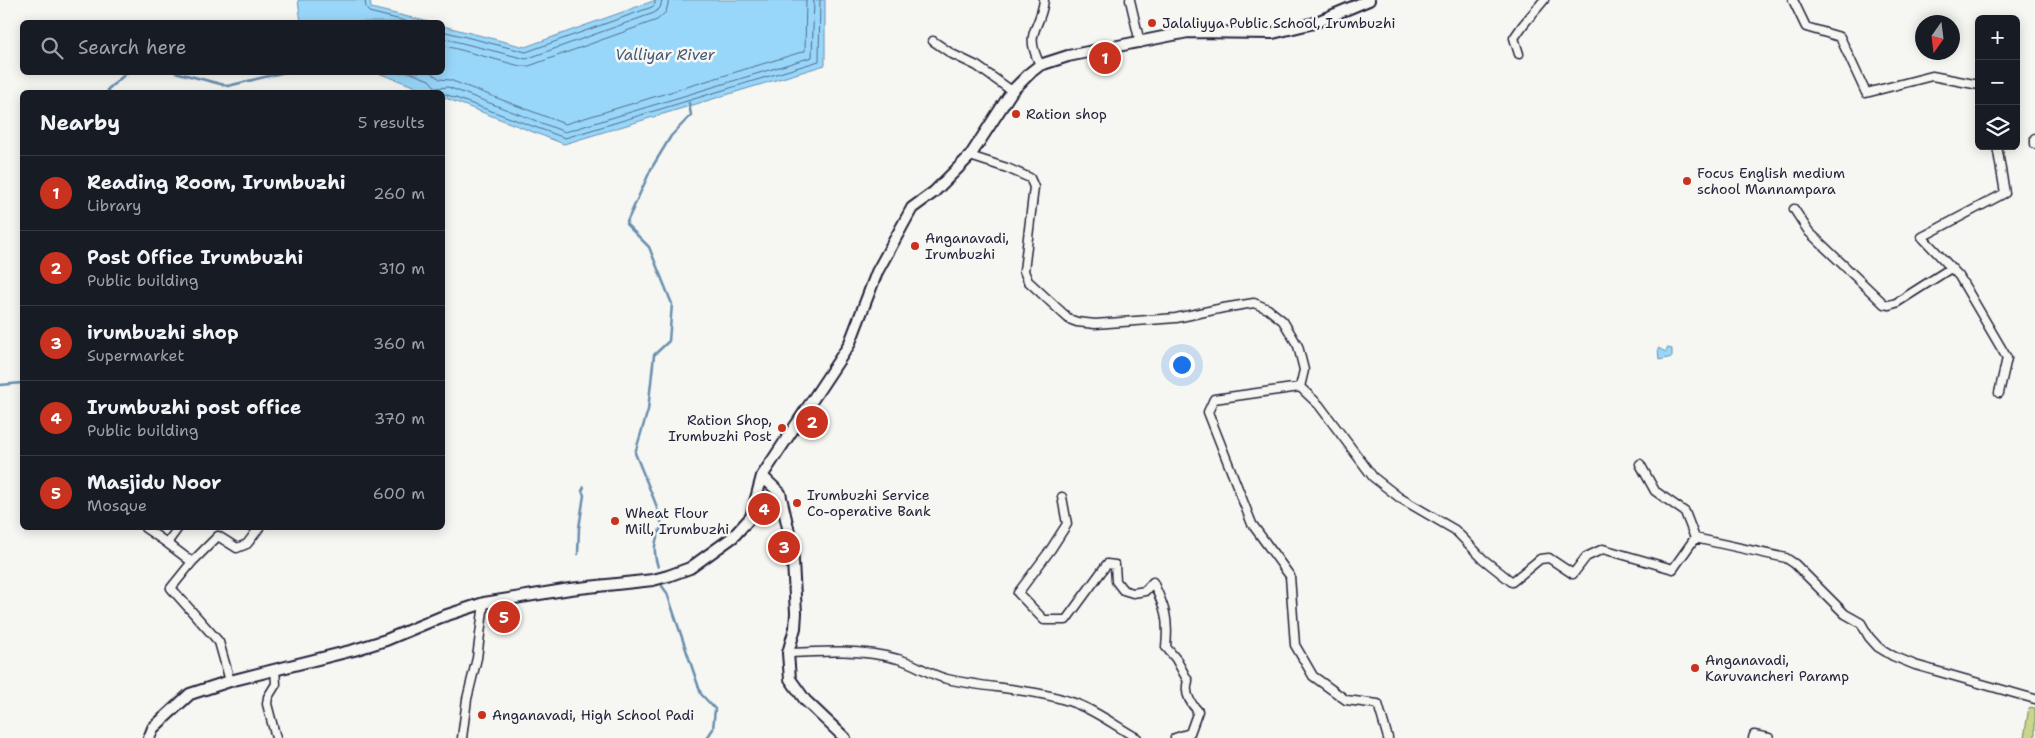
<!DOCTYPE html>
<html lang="en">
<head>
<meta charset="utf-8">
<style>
  :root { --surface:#171b24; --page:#20242c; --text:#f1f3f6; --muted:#9ea1a6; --line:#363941; --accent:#c8321e }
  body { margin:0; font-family:"Shantell Sans",sans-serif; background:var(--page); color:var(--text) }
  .controls { position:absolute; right:15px; top:15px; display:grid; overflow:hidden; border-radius:8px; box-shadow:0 2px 12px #0003 }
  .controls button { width:45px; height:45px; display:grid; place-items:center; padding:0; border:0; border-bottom:1px solid var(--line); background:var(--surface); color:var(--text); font:25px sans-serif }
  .compass { position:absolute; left:1915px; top:15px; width:45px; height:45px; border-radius:50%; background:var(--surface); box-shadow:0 2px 12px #0003; rotate:194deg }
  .you { position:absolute; left:1181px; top:364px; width:18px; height:18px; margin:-12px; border:4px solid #fff; border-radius:50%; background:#1a73e8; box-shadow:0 0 0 8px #1a73e833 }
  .badge { display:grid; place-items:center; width:32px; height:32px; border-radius:50%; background:var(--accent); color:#fff; font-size:16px; font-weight:700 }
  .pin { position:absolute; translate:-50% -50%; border:2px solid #fff; box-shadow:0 1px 5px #0006 }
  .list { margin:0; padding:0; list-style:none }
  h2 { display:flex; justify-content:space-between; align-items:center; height:65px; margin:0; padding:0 20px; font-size:21px }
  h2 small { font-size:16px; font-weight:400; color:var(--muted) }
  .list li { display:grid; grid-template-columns:32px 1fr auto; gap:15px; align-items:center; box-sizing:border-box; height:75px; padding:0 20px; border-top:1px solid var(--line) }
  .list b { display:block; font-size:19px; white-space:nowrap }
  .list p { margin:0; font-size:16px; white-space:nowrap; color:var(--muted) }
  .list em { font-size:16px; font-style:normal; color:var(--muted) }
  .icon { flex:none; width:28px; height:28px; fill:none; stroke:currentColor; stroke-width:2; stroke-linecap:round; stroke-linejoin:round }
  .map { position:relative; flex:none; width:2035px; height:738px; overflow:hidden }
  .search { position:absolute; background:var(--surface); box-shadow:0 2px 12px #0003; left:20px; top:20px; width:425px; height:55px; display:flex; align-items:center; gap:12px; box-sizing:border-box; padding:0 18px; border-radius:8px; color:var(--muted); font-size:19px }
  .panel { position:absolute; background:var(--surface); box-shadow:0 2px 12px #0003; left:20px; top:90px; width:425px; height:440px; border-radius:8px }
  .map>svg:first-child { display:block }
  .green { fill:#c8d78b; stroke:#757c63 }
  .water { fill:#99d7fa; stroke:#698fae }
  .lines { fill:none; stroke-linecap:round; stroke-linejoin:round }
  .shore { stroke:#526a87; stroke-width:1 }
  .stream { stroke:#698fae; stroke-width:2.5 }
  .minor-casing { stroke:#22223b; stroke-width:11 }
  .major-casing { stroke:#22223b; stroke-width:14 }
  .minor { stroke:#f6f6f2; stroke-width:8 }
  .major { stroke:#f6f6f2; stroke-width:10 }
  .poi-dot { fill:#c8321e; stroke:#f6f6f2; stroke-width:2 }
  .labels { text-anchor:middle; stroke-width:5; stroke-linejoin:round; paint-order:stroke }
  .poi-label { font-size:14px; fill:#22223b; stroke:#f6f6f2; text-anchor:start }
  .water-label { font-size:15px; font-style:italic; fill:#465874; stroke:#f6f6f2 }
</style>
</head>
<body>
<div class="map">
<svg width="2035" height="738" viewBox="0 0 2035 738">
  <rect width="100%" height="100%" fill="#f6f6f2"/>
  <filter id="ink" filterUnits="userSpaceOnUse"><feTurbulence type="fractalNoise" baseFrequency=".02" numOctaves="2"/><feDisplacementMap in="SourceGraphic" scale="10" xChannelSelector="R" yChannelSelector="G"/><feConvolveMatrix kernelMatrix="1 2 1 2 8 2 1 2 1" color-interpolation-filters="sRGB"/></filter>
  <g filter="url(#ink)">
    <!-- green -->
    <path class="green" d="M2029,707L2035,708V738H2024Z"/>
    <!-- water -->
    <path class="water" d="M298,0H370L371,8L429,22H301Z
      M656,0H825V65L564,144L443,97L442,92H430L378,73L442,72L443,26L525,47Z
      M1658,348L1666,352L1667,348L1672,349V357L1659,360Z"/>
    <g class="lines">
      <!-- shore -->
      <path class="shore" d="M365,0L366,8L369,12L409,22
        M442,31L526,52L652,7L655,4V0
        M442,38L526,59L654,13L660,8L662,0
        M442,45L520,66H529L657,20L666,12L669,0
        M409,72L429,80L436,88L448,87L565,132L812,57L814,0
        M430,72L440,79L450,80L565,124L805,51L806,0
        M442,93L565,138L819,61L820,0"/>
      <!-- stream -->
      <path class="stream" d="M175,72L228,86L285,72
        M108,92V89L128,72
        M0,385L22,383
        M578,554L579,528L584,495L582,491L584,487
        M658,567C652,550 655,540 662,525L655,502L635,453L648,410L654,355L669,341L672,304L649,247L626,224L651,169L671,136L691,115L689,103
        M662,586L667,593L701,694L715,709L713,729L707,738"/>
      <defs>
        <path id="minor" d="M1130,0L1140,43
          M1793,0L1806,27L1840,37L1866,93L1932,76L1979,85
          M933,41L952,54L977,66L1012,91
          M1519,54L1514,38L1523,25L1544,0
          M1040,65C1023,30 1040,32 1044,0
          M2035,138V144
          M1997,146L2005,193L1922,237L1959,276L2007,358L1999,393
          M970,156L1007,168L1030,178L1034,187L1024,271L1028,281L1069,319L1077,322L1095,324L1176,318L1223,308L1254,303L1268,309L1283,321L1298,346L1304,370L1300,387L1214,399L1208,412L1252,524L1290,576L1295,645L1313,676L1346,700L1378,704L1388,738
          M1794,209L1809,232L1884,304L1889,305L1896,303L1951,268
          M1300,387L1319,405L1373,477L1400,498L1455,530L1483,559L1512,582L1540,559L1549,558L1573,574L1586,557L1603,549L1673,569L1695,538L1786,558L1795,564L1845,614L1861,623L1869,637L1878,647L1893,656L1915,665L2035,699
          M1640,464L1655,491L1685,512L1695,538
          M1062,497L1067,524L1051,549L1018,593L1044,620H1066L1107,564L1115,565L1116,581L1123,590L1133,593L1145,591L1153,582C1165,608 1169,618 1166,647L1176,659L1188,681C1184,693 1190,703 1198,711L1190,733L1175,738
          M145,528L167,543
          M178,528L167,543L192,562
          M788,653C825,651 862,649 898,659C915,663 929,675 947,679C990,689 1035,688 1077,704C1098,712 1117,727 1137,738
          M275,669L276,684L268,697L267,704L276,738
          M230,681L219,642L171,588L192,562L218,536L237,548L247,544L259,528
          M462,738L467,699L477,658L484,603
          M1753,738L1754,735L1769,738"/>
        <path id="major" d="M762,476L780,493L792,545L796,613L795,628L788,653L790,679L805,700L845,738
          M149,738L153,728L190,694L230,681L354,650L386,640L441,617L484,603L570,589L653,580L668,576L690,568L733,537L751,517L762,476L849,345L877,272L912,208L934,192L970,156L1012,91L1031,72L1040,65L1068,56L1188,32L1273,33L1314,23L1369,0"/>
      </defs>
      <!-- minor casing -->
      <use href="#minor" class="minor-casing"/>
      <!-- major casing -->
      <use href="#major" class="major-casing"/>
      <!-- minor -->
      <use href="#minor" class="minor"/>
      <!-- major -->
      <use href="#major" class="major"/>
    </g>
  </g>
  <!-- markers -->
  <g class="poi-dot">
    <circle cx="1152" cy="23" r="5"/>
    <circle cx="1016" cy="114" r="5"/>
    <circle cx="1687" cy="181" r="5"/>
    <circle cx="915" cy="246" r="5"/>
    <circle cx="782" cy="428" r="5"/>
    <circle cx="797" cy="503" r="5"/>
    <circle cx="615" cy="521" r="5"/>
    <circle cx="1695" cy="668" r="5"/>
    <circle cx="482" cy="715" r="5"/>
  </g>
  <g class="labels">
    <!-- poi labels -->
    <g class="poi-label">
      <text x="1162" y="28">Jalaliyya Public School, Irumbuzhi</text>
      <text x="1026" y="119">Ration shop</text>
      <text x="1697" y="178">Focus English medium<tspan x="1697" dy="16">school Mannampara</tspan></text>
      <text x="925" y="243">Anganavadi,<tspan x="925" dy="16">Irumbuzhi</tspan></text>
      <text x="772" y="425" text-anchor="end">Ration Shop,<tspan x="772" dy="16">Irumbuzhi Post</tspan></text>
      <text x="807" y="500">Irumbuzhi Service<tspan x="807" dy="16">Co-operative Bank</tspan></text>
      <text x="625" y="518">Wheat Flour<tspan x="625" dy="16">Mill, Irumbuzhi</tspan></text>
      <text x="1705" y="665">Anganavadi,<tspan x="1705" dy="16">Karuvancheri Paramp</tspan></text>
      <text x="492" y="720">Anganavadi, High School Padi</text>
    </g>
    <!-- water labels -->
    <g class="water-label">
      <text x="665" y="60">Valliyar River</text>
    </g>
  </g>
</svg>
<div class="controls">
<button>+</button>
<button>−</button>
<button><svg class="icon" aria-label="layers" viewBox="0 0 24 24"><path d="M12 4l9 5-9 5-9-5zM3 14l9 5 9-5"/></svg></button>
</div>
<svg class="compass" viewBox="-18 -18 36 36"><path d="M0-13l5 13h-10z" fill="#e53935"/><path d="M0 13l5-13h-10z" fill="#9ea1a6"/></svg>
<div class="you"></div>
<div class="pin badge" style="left:1105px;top:58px">1</div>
<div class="pin badge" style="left:812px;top:422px">2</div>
<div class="pin badge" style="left:784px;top:547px">3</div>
<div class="pin badge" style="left:764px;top:509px">4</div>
<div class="pin badge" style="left:504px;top:617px">5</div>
<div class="search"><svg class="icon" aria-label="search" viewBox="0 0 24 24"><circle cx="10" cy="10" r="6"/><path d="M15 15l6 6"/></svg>Search here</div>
<section class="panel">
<h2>Nearby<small>5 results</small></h2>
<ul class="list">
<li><span class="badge">1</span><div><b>Reading Room, Irumbuzhi</b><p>Library</p></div><em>260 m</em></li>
<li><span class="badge">2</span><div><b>Post Office Irumbuzhi</b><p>Public building</p></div><em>310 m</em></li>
<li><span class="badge">3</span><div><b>irumbuzhi shop</b><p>Supermarket</p></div><em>360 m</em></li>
<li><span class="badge">4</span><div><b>Irumbuzhi post office</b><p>Public building</p></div><em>370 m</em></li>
<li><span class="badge">5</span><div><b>Masjidu Noor</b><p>Mosque</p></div><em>600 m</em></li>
</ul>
</section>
</div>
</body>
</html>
